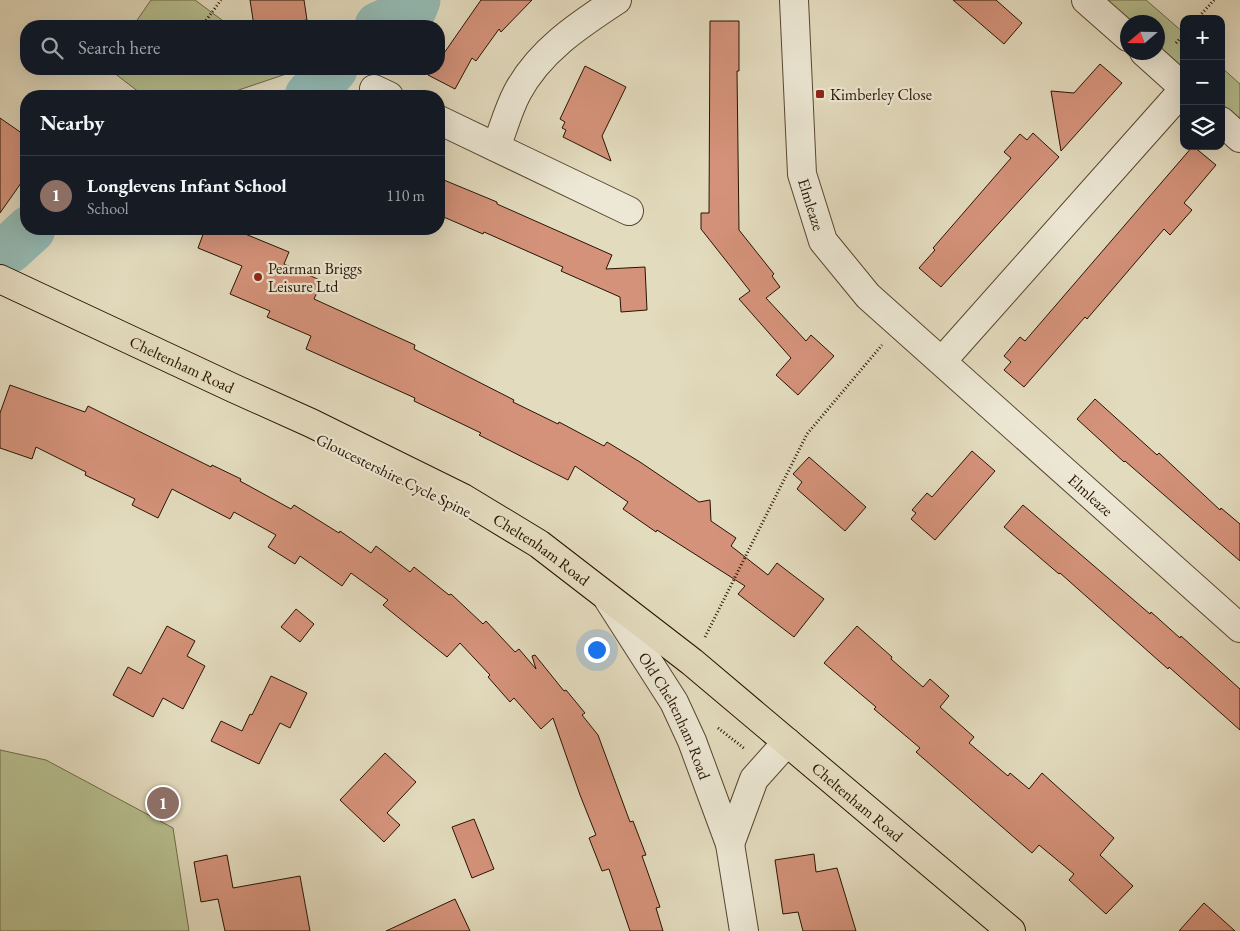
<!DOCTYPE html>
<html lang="en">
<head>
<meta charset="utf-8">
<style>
  :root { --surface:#171b24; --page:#242831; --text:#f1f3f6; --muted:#9ea1a6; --line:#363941; --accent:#c59692 }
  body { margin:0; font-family:"EB Garamond",serif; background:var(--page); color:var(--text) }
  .controls { position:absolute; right:15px; top:15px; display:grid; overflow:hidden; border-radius:10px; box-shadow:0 5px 20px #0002 }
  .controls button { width:45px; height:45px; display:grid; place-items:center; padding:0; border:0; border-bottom:1px solid var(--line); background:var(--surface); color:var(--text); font:25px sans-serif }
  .compass { position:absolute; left:1120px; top:15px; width:45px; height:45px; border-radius:50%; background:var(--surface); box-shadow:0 5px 20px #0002; rotate:250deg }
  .you { position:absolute; left:596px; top:649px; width:18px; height:18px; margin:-12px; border:4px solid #fff; border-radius:50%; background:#1a73e8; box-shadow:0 0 0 8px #1a73e833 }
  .badge { display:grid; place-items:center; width:32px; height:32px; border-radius:50%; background:var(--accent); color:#fff; font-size:16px; font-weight:700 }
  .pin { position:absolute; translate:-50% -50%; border:2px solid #fff; box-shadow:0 1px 5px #0006 }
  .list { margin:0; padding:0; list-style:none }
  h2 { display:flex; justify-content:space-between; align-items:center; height:65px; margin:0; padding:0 20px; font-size:21px }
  h2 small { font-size:16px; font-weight:400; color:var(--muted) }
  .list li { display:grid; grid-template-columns:32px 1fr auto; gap:15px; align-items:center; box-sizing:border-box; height:80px; padding:0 20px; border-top:1px solid var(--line) }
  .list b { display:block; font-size:19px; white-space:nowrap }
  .list p { margin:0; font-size:16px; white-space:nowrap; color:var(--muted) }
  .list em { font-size:16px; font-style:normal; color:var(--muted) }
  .icon { flex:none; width:28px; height:28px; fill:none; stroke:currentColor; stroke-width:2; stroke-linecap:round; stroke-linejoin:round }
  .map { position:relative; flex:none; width:1240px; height:931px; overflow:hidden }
  .search { position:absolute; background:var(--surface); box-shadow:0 5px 20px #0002; left:20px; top:20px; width:425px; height:55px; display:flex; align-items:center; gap:12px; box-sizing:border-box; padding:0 18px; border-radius:20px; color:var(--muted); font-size:19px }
  .panel { position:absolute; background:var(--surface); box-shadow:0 5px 20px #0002; left:20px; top:90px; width:425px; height:145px; border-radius:20px }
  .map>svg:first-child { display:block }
  .green { fill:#b7bf8f; stroke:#706a48 }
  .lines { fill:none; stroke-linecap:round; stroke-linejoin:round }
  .river { stroke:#95bbb4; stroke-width:49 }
  .building { fill:#d4927a; stroke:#281400 }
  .minor-casing { stroke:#574630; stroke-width:30 }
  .major-casing { stroke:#281400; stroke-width:30 }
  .path { stroke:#281400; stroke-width:3; stroke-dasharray:1 2.5; stroke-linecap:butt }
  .minor { stroke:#ede8d5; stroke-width:28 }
  .major { stroke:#e3dbbe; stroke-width:28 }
  .poi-dot { fill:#8f2418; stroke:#ede8d5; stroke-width:2 }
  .labels { text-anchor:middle; stroke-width:4.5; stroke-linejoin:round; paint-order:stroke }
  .poi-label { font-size:16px; fill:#281400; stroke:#ede8d5; text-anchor:start }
  .street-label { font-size:16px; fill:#281400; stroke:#ede8d5 }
</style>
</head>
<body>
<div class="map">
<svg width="1240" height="931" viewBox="0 0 1240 931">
  <rect width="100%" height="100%" fill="#e3dbbe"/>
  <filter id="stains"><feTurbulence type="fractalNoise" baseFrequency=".004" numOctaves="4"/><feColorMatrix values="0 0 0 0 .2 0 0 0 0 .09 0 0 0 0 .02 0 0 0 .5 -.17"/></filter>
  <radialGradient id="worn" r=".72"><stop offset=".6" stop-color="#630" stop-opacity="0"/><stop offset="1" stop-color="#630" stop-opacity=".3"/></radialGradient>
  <!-- green -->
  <path class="green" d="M151,0H195L230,26H133Z
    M1086,0H1146L1184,33V88L1158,52V22H1128Z
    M1221,67L1240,84V138L1221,121Z
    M109,69H287L292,72L221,96H144Z
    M0,750L46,760L173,828L189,931H0Z"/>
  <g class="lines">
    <!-- river -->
    <path class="river" d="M379,26L411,12L416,0
      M309,96L333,69
      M9,249L31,229"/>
  </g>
  <!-- building -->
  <path class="building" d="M250,0H304L307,20L281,24V26H254Z
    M481,0H532L501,32L499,29L476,61L472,58L455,89L428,75L431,69H439V54L442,56Z
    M953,0H996L1022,23L1004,44Z
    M710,21H739V71H737L739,230L774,274L772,276L780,287L766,298L806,341L811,335L834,356L798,395L776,375L791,358L739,299L750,291L701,229V213H709Z
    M1100,64L1122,83L1061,151L1051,91L1074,93Z
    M585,66L626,87L602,136L611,161L563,137L566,130L562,128L565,122L560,119Z
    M0,118L26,136V176L0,213Z
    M1033,133L1059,157L941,287L919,268L935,250L933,248L1011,158L1004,152L1020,134L1027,140Z
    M1193,146L1216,165L1184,203L1192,210L1170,235L1164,229L1087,319L1085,317L1024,387L1004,370L1011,362L1004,356L1020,337L1025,341Z
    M439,178L497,202V204L612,255L606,269L645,267L647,310L621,312L620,297L561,271L563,267L484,232L483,234L439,215Z
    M205,229H233L289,252L284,264L322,281L314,299L415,345L414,349L514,400L513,402L558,424L559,422L604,446L607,442L640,462L699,502L710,500L711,521L736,538L731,546L768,575L777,563L824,599L794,637L738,594L745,586L657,530L656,532L623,509L628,502L575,466L568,480L479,435L481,433L414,401L415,398L306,349L311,336L267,317L270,311L230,294L242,266L198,248Z
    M10,385L85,412L88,406L211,467L212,465L241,479L240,481L291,509L294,505L339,533L340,531L371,553L376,546L410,572L414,567L449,595L451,594L483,624L486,621L515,652L519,649L536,669L532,656L535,655L564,691L566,690L585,713L582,715L598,735L630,822L633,821L646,855L642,856L660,907L656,908L663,931H630L609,869L602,871L589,838L596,835L580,795L553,718L541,729L514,698L510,702L488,677L490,675L460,643L447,657L383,605L388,600L351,573L342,586L300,556L295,564L268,547L276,535L234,512L230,519L172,489L158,518L132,505L135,499L85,475L86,472L36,447L32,459L0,448V413Z
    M1095,399L1157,455L1159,453L1220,510L1221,508L1240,524V561L1125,461L1124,462L1077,419Z
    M972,451L995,471L935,540L911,519L916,513L912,510L927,493L932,497Z
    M809,457L866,507L845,531L797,489L802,482L793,474Z
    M1023,505L1150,614L1151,612L1180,638L1181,636L1240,689V730L1169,667L1168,669L1060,573L1059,574L1004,527Z
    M296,609L314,624L300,642L281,627Z
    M167,626L195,641L187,656L205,666L183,709L163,698L153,717L113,695L128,667L141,674Z
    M857,626L892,657L891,659L923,687L930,679L949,696L940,707L974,737L969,743L1008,776L1010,773L1029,789L1042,773L1114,838L1100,855L1133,886L1106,914L1069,880L1074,874L1039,845L1032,853L916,752L920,748L874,709L876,707L824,663Z
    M271,676L307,693L290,728L280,723L259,764L211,741L221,721L242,731L250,714L252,715Z
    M385,753L416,782L387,813L400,825L384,842L340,800Z
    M474,819L494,869L472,878L452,827Z
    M814,854L816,872L837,868L856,931H803L798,912L783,914L775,860Z
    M227,855L233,888L300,876L310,931H225L218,899L201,902L194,862Z
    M455,899L470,931H386Z
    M1204,903L1235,931H1179Z"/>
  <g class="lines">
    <defs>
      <g id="minor">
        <path id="s1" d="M794,0L802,174L823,241L868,296L1240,628"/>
        <path d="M1086,0L1128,37"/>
        <path d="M1144,52L1184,88"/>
        <path d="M374,89L389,96"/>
        <path d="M439,120L629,211"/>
        <path d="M1221,121L1240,138"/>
        <path d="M496,147C503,130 508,110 517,93C539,51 579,25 617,0"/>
        <path d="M942,361L1184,89"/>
        <path id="s2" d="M608,599L674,702L692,741L730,844L744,931"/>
        <path d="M730,844L754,779L787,742"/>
      </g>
      <g id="major">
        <path id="s3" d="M0,279L233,388L311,423L463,498L539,544L692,662L1011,931"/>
      </g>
    </defs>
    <!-- minor casing -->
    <use href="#minor" class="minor-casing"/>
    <!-- major casing -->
    <use href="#major" class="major-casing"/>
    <!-- path -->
    <path class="path" d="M1197,19L1214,0
      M202,26L221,0
      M1176,43L1184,34
      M705,637L807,434L882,345
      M718,728L745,749"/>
    <!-- minor -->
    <use href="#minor" class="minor"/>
    <!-- major -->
    <use href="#major" class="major"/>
  </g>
  <!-- markers -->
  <g class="poi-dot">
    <rect x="815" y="89" width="10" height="10" rx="2.5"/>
    <circle cx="258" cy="277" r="5"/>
  </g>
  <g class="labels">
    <!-- poi labels -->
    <g class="poi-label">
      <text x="830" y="100">Kimberley Close</text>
      <text x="268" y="274">Pearman Briggs<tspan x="268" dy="18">Leisure Ltd</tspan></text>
    </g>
    <!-- street labels -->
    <g class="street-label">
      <text dy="6" stroke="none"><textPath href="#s1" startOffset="206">Elmleaze</textPath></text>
      <text dy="6" stroke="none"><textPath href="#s3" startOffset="201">Cheltenham Road</textPath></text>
      <text transform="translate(394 475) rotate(26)" y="6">Gloucestershire Cycle Spine</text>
      <text dy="6" stroke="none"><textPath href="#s1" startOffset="614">Elmleaze</textPath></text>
      <text dy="6" stroke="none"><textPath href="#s3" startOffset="606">Cheltenham Road</textPath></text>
      <text dy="6" stroke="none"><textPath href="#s2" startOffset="135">Old Cheltenham Road</textPath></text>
      <text dy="6" stroke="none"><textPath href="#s3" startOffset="1011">Cheltenham Road</textPath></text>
    </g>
  </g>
  <rect width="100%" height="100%" filter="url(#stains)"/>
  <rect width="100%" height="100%" fill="url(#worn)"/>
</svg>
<div class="controls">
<button>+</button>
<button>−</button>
<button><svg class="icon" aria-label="layers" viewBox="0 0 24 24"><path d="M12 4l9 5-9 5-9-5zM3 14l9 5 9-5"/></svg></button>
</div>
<svg class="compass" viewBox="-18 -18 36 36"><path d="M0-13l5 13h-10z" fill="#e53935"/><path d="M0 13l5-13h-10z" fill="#9ea1a6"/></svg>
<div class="you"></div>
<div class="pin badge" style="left:163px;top:803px;background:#8d6e63">1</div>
<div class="search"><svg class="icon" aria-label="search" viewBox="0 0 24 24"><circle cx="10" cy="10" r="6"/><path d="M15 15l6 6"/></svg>Search here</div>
<section class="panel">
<h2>Nearby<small></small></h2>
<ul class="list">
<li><span class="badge" style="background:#8d6e63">1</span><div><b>Longlevens Infant School</b><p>School</p></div><em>110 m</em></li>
</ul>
</section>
</div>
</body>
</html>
